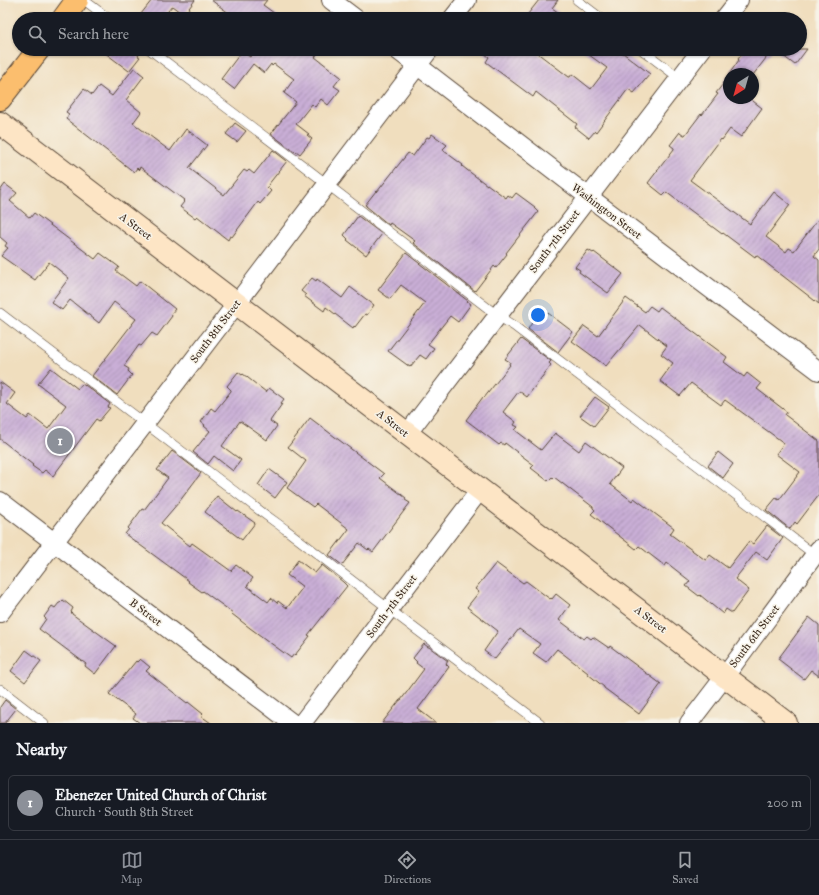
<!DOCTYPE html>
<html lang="en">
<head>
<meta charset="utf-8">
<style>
  :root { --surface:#171b24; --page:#20242c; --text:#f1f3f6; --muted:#9ea1a6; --line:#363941; --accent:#8c9099 }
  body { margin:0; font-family:"IM FELL Great Primer",serif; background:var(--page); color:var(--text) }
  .compass { position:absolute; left:723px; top:68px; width:36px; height:36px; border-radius:50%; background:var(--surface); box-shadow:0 1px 3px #0004; rotate:217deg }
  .you { position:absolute; left:538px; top:315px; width:14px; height:14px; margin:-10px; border:3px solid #fff; border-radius:50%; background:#1a73e8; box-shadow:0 0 0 6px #1a73e833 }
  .badge { display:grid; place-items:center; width:26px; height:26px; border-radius:50%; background:var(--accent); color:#fff; font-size:13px; font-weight:700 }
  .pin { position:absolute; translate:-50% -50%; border:2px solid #fff; box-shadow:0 1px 4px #0006 }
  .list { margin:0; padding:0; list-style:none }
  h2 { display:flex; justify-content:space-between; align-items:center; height:52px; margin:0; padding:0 16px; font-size:17px }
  h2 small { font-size:13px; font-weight:400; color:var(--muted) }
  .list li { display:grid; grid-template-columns:26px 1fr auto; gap:12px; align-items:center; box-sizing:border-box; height:56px; margin:0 8px 8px; padding:0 8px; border:1px solid var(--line); border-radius:6px }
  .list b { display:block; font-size:15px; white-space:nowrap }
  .list p { margin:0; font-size:13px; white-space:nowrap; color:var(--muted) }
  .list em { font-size:13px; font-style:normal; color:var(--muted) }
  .icon { flex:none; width:22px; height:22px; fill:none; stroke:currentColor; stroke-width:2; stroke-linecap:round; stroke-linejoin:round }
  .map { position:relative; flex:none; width:819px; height:723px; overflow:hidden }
  .search { position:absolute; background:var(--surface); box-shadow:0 1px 3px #0004; left:12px; right:12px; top:12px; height:44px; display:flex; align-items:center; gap:10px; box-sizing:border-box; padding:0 14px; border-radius:22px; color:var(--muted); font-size:15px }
  .sheet { height:116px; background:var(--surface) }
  nav { display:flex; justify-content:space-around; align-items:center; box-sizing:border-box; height:56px; border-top:1px solid var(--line); background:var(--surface); font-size:11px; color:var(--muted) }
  nav a { display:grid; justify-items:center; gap:2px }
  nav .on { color:var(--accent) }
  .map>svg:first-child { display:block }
  .building { fill:url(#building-hatch) }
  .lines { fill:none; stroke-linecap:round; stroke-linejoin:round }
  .service-casing { stroke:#564536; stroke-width:10 }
  .minor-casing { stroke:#564536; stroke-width:20 }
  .secondary-casing { stroke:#564536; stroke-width:24 }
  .primary-casing { stroke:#564536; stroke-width:24 }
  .service { stroke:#fff; stroke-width:9 }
  .minor { stroke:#fff; stroke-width:18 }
  .secondary { stroke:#fde5c5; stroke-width:22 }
  .primary { stroke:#fbbe6e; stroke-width:22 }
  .labels { text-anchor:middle; stroke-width:3; stroke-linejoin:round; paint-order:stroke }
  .street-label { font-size:11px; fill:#3b2a1e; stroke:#f7f3e8 }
</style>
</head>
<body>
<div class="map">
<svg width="819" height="723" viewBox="0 0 819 723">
  <defs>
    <pattern id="building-hatch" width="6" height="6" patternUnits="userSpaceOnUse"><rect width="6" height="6" fill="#c9aed6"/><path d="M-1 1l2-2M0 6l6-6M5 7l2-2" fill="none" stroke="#a48ead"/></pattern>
  </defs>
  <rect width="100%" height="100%" fill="#f7f3e8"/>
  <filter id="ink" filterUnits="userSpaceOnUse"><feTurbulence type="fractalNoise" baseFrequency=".025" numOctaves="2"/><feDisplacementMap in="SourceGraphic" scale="8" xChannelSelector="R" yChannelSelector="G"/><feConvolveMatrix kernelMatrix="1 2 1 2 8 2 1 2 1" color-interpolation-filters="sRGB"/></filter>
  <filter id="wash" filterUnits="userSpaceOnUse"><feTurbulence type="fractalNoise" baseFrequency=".012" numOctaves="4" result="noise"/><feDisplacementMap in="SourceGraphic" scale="16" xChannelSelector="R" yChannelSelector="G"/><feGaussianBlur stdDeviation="0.9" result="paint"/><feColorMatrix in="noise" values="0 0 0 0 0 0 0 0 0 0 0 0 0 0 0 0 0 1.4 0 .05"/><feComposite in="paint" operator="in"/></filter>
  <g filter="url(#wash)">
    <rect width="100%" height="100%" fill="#f0debe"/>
    <g id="blocks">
      <!-- building -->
      <path class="building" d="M152,0H195L184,15L172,6L162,19H137Z
        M211,0H267L263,5L282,19H237Z
        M539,0H558L552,8L568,19H524Z
        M100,49H132L139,54L138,56L140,57L129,71Z
        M255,49H321L315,57L341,77L334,86L340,90L328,105L321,99L315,107L312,104L296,124L309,134L307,135L312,139L300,154L296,151L295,152L271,134L296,102L284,93L294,79L274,64L272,66L271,64L264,73L253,64L234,89L221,79L242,51L250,57Z
        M479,49H532L569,77H570L572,74L591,89L607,68L581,49H618L650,74L634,93L628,89L596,132L595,131L589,138L575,127L577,124L536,92L533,97L486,62L489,57Z
        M746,49H773L753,75V74H729V98H749L762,108L741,137L730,129L722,140L721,139L690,180L750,224L774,192L790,205L766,237L786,252L789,248L794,251L819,218V249L814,256L819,260V304L756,255L755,257L723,233L722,234L666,192L663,195L648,183L674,149V148L670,145L680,132L684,135H685L701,114L702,115L718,94L716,93L723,84H722L739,60L738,59Z
        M774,49H807L795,65Z
        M134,68L144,76L126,100L141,112L133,123L170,151L186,129L207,145L189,168L224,195L244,170L247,172L249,170L254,174L273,150L287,161L268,185L269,186L267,187L271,191L260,204L258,202L232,237L230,236L228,240L197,216L195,218L180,207L184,202L183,201L184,200L140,167L139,170L137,168L134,172L66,119L69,114L66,112L84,89L92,95L99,86L112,96Z
        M235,123L246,131L237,142L226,134Z
        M432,134L447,145L443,149L444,151L463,165L462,166L467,170L487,185V184L506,198L508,195L512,198L516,193L535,207L534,208L538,212L506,253L507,254L496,268L494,266L475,291L413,243L415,241L390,223L389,225L366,206V205H365L376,191L377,192L392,173L408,153L413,156L427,137L429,138Z
        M5,184L17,193L10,201L30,218L34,213L95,259L100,253L119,267L116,271L136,286L140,281L175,309L171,314L172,316L157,336L152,333L141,346L139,345L124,366L129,369L128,371L132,375L117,395L92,376L136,319L114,302L99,323L70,300L62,310L51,302L69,278L49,262L35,280L1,256L8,248L5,246L7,243L0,237V191Z
        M358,216L382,234L366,255L347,240L348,239L344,235Z
        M588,250L593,253L594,252L623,274L608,293L579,272L580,270L575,267Z
        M406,253L468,301H467L471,304L458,322L450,316L428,344L434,348L426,359L420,355L410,367L388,351L425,303L401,285L390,299L378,290Z
        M312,278L316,281L317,279L342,298L350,287L374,305L367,315L365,314L355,327L354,326L353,328L326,307L324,311L304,296L306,295L301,291Z
        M626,298L645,312L650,306L657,311L660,307L727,357L724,362L744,377L747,373L761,384L757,389L787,412L785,415L819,441V495L797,524L795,522L790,529L766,510L776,498L779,500L800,472L776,454L784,443L725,400L721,405L691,383L680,396L660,381L673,363L661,354L667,346L640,325L606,366L572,341L584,326L598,336Z
        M541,311L546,315L548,313L573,332L558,352L528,329L529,328V327Z
        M521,339L551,361L549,363L551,365L527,397L519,391L503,412L516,422L514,425L518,427L515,430L541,450L555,433L579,451L586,441L622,468L610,484L632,501L634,498L674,528L670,534L704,559L706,560L710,555L728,568L749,541L753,544L767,526L783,538L767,560L756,552L735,579L749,590L732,613L726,609L723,614L700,595L699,596L686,586L690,581L667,563L665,566L639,546L636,549L591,514L595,510L593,508V507L554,477L553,478L552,477L548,481L531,468L534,465L505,443L504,445L501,443L499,445L466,420L483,397L484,398L510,365L509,364L510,362L505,359Z
        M51,368L78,389L82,384L85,386V385L110,404L108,407L110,408L99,421L96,419L53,476L45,470L42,473L32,466L33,465L0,439V382L15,393L7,404L27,419L30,415L48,429L66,405L38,384Z
        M238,372L242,375L243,374L266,392L269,388L284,399L281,403L282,404L270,421L277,426L267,440L240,421L222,446L241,460L233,471L214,456L208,464L193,452L210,431L204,426L205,425L201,422L211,408L215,411L231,391V390L227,386Z
        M595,397L609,407L594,426L580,416Z
        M310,418L384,474L380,478L406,498L405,500L410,503L373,552L369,549L368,550L359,543L342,565L329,555L349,529L316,504L313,507L287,488L306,461L288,447Z
        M172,451L201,473L179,502L161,523L190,546L192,543L231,571L236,565L253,578L247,586L268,602L271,598L277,603L278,601L287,608L303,587L287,575L298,560L315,573L322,565L343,582L347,586L308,635L310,636L295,655L294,654L291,658L250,628L232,614L233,613L203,591L202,592L188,582L189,581L125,534L129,529L128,528L142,509L144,510L168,478L157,470Z
        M718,452L733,464L723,478L708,466Z
        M269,469L287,482L275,498L258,485Z
        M217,496L237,512L238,511L255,523L242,540L205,512Z
        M496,563L523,583L526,581L550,599L551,598L552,599L556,594L570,605L559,620L584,639L587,636L591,639L593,637L609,648L610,646L661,684L639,714L604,688V687L588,674V673L557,649L546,662L533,653L540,644L519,629L495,659L484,651L498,631L467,607L479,592L475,589Z
        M63,600L73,608L71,612L72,613V614L116,646L95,674L85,666L86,664L39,629L46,619L44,617L52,606L55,608L59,603H60Z
        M809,617L819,625V676L811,670L804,679L778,659Z
        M424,644L428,647H429L448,661L446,664L449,667L418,709L436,723H382L400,700H401L424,669L416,663L417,662L413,658Z
        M26,650L41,661L25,682L11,671Z
        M140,659L150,667L146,671L187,703L188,702L203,714L201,716L211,723H140L133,718L136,714L109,694L136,661L137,662Z
        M5,700L16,709L5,723H0V707Z"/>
    </g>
  </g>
  <g filter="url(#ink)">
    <use href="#blocks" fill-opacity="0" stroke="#564536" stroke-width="1"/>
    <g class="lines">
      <defs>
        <path id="service" d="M84,0L109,19
          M577,0L602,19
          M149,49L301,164L498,316L514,326L815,555
          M641,49L679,78
          M0,313L263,513L285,529L389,609L540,723
          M0,689L44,723"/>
        <path id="minor" d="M331,0L356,19
          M452,19L467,0
          M724,19L739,0
          M396,49L573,185L819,371
          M407,434L702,49
          M0,501L292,723
          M0,613L237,303L430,49
          M302,723L480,490
          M689,723L725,676L819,549"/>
        <path id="secondary" d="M0,123L786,723"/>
        <path id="primary" d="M63,19L77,0
          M0,99L39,49"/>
      </defs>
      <!-- service casing -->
      <use href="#service" class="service-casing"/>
      <!-- minor casing -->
      <use href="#minor" class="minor-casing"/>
      <!-- secondary casing -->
      <use href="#secondary" class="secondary-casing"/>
      <!-- primary casing -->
      <use href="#primary" class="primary-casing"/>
      <!-- service -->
      <use href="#service" class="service"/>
      <!-- minor -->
      <use href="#minor" class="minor"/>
      <!-- secondary -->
      <use href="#secondary" class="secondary"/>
      <!-- primary -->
      <use href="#primary" class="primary"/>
    </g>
  </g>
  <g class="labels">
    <!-- street labels -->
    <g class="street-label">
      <text transform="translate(607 211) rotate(37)" y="4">Washington Street</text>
      <text transform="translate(136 226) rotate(37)" y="4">A Street</text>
      <text transform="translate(554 241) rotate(-53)" y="4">South 7th Street</text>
      <text transform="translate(215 331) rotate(-53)" y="4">South 8th Street</text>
      <text transform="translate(393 423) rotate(38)" y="4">A Street</text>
      <text transform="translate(391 606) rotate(-53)" y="4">South 7th Street</text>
      <text transform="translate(146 612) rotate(37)" y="4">B Street</text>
      <text transform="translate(651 619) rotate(37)" y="4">A Street</text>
      <text transform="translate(754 636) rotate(-53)" y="4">South 6th Street</text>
    </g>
  </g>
</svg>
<svg class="compass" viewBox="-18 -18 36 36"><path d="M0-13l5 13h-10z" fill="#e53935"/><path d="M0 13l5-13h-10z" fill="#9ea1a6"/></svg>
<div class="you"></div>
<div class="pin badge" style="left:60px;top:441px">1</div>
<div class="search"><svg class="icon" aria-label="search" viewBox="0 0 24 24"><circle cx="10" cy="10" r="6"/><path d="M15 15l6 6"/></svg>Search here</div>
</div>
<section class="sheet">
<h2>Nearby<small></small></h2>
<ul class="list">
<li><span class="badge">1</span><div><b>Ebenezer United Church of Christ</b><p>Church · South 8th Street</p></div><em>200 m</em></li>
</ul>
</section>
<nav>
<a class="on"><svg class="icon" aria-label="map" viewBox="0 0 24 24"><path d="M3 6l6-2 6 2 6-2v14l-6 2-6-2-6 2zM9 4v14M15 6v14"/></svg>Map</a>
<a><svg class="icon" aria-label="directions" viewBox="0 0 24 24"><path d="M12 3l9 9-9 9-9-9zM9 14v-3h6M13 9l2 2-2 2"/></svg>Directions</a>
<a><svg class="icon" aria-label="saved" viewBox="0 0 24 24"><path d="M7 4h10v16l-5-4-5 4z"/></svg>Saved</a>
</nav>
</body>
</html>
